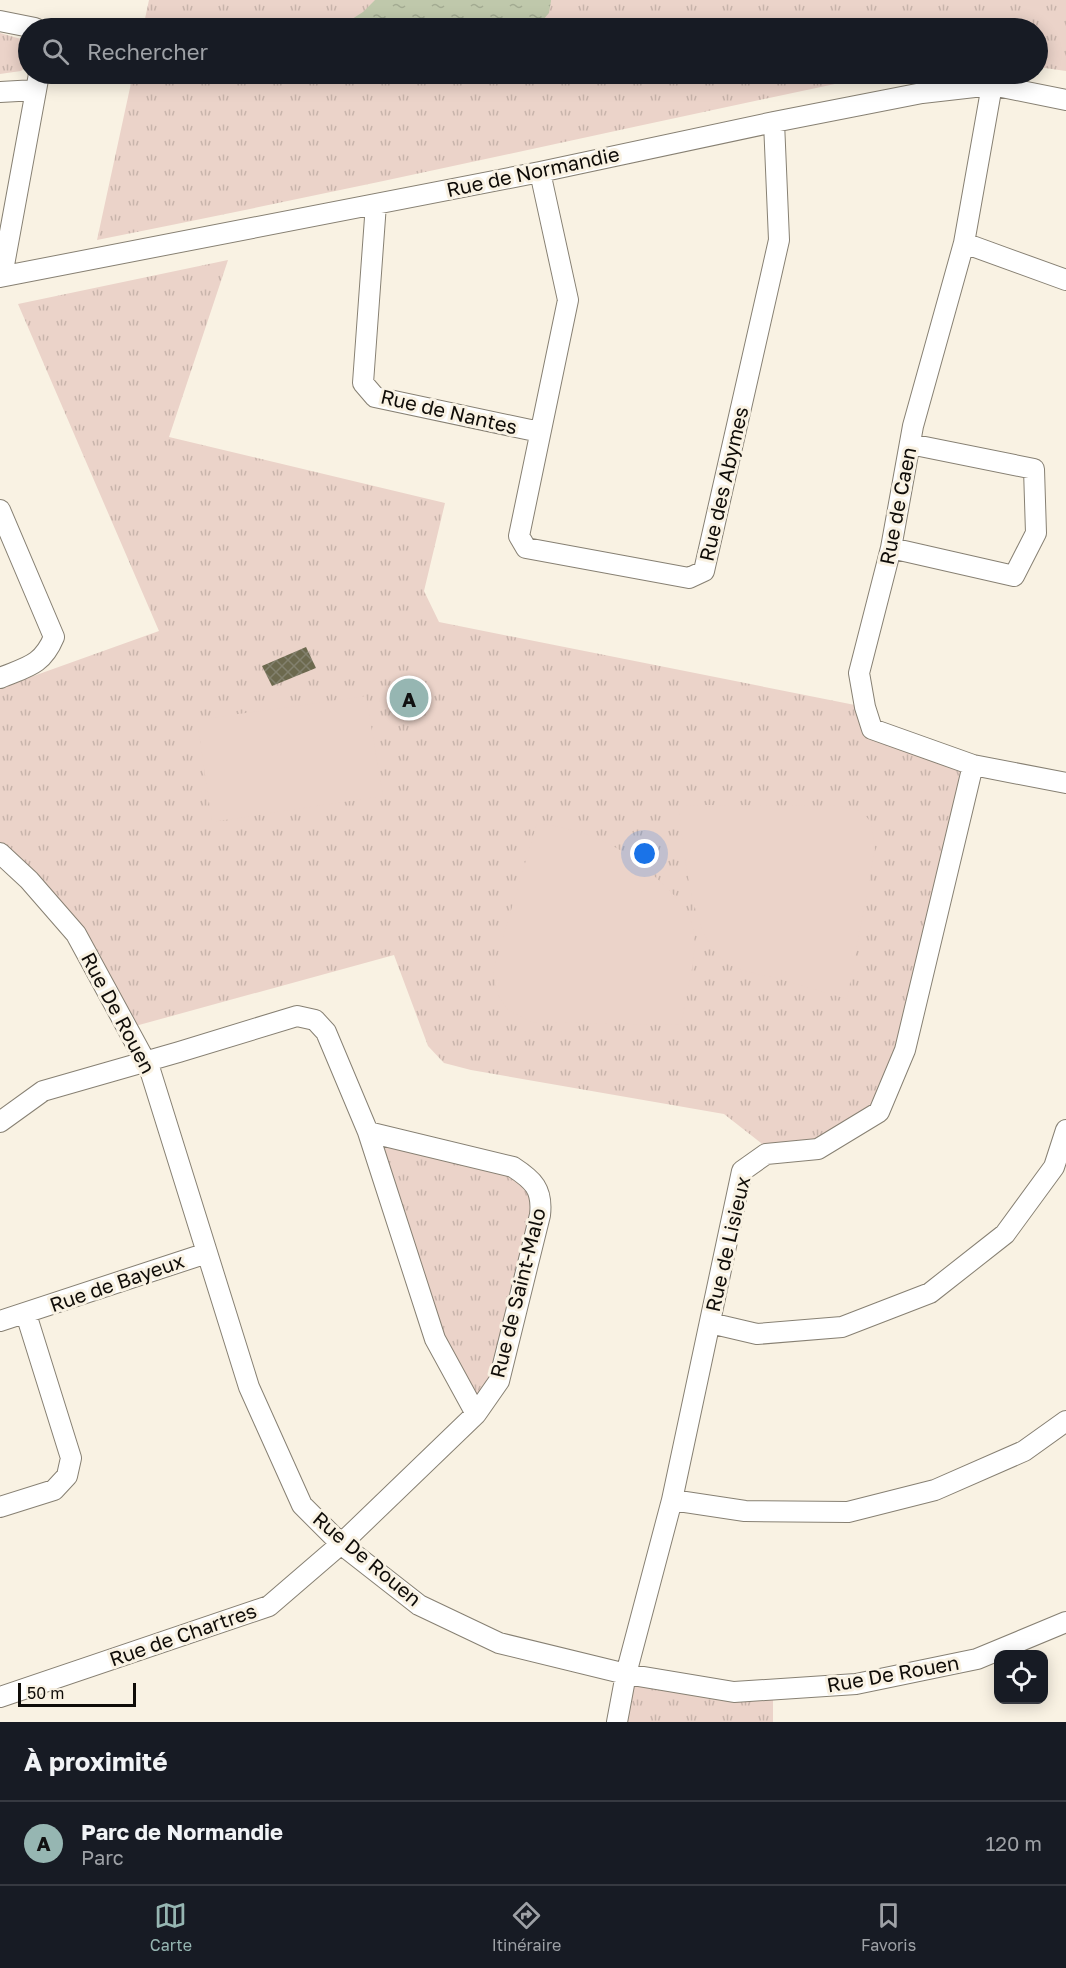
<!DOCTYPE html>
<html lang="fr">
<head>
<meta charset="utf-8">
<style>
  :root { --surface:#171b24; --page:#20242c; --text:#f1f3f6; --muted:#9ea1a6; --line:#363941; --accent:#96b6b2 }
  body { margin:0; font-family:"Golos Text",sans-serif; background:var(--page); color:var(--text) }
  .controls { position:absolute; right:18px; bottom:18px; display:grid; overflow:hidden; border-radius:12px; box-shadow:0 3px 15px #0003 }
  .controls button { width:54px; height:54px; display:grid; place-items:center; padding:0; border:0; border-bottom:2px solid var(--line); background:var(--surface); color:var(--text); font:30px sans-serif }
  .scale { position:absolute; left:18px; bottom:15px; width:118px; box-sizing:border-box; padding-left:6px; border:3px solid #0f0c08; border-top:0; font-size:16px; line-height:21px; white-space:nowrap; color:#0f0c08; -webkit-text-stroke:4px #f9f2e3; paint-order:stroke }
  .you { position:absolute; left:645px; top:854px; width:21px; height:21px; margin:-15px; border:4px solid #fff; border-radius:50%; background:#1a73e8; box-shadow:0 0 0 9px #1a73e833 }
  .badge { display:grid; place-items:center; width:39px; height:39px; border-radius:50%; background:var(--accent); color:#111; font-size:20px; font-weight:700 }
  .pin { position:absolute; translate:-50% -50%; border:3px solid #fff; box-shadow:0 2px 6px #0006 }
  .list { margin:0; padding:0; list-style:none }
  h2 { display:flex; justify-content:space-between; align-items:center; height:78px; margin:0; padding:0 24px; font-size:26px }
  h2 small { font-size:20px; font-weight:400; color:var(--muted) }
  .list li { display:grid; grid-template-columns:39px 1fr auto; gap:18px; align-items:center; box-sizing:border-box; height:84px; padding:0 24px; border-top:2px solid var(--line) }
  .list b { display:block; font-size:22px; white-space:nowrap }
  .list p { margin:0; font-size:20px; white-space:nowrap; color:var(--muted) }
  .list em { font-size:20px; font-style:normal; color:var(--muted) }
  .icon { flex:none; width:33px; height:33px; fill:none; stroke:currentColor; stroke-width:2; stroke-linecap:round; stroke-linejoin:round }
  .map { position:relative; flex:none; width:1066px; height:1722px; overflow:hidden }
  .search { position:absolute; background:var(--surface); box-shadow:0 3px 15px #0003; left:18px; right:18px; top:18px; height:66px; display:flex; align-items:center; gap:15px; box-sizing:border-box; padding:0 21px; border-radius:33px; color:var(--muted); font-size:22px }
  .sheet { height:162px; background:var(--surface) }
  nav { display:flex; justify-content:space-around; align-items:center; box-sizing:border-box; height:84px; border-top:2px solid var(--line); background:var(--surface); font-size:16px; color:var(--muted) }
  nav a { display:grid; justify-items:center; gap:3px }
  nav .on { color:var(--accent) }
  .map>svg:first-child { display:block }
  .grass { fill:url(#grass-tufts) }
  .pitch { fill:#ebd3c9 }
  .water { fill:url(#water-ripples) }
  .building { fill:url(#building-cross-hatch) }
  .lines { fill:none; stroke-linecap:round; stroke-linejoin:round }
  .minor-casing { stroke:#878073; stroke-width:22 }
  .minor { stroke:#fff; stroke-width:20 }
  .labels { text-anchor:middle; stroke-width:6; stroke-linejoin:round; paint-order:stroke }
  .street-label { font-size:20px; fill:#0f0c08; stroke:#f9f2e3 }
</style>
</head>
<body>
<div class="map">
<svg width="1066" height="1722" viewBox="0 0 1066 1722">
  <defs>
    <pattern id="grass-tufts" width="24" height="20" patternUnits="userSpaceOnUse" patternTransform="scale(1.5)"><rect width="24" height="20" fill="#ebd3c9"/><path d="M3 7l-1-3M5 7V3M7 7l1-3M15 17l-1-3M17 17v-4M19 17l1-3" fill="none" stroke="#c8b4ab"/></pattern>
    <pattern id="water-ripples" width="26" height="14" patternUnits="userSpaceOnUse" patternTransform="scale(1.5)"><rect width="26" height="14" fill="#bfc8ab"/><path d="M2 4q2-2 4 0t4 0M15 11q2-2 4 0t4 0" fill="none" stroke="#a3ab92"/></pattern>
    <pattern id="building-cross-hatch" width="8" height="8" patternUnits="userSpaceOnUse" patternTransform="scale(1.5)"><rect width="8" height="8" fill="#6c694e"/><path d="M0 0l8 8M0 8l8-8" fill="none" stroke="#82806d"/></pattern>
  </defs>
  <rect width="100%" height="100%" fill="#f9f2e3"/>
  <!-- grass -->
  <path class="grass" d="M149,0H1066V71L1038,67V28H143Z
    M0,33L28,41V65L21,71L0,74Z
    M133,74H882C620,129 359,188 97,240Z
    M228,260L169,437L445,503L424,591L439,622L865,707L872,729L973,765L879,1112L818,1149L766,1154L761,1143L724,1114L471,1070L444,1063L428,1046L394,955L128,1028L76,934L0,853V688L159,631L18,304Z
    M368,1132L513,1167L541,1200L499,1381L476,1414L435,1339Z
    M626,1674L773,1690V1722H617Z"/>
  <!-- pitch -->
  <path class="pitch" d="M366,696L383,796L212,822L197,720Z
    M678,805L841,806L861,811L871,822L875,849L847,999C823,992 800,985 776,978C762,975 745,972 732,966C690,947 684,845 678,805Z
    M537,823C595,832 623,846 666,887C679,900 692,914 694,934C697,961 685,998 681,1025L531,1022L508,1010L498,995L493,971Z"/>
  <!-- water -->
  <path class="water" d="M375,0H551V1L549,13L536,28L464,27L450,28H338L363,12Z"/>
  <!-- building -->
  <path class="building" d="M306,647L316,668L272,686L262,666Z"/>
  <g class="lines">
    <defs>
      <path id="minor" d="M0,21L35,28
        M992,85L964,243L913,426L891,548L859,673L865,707L872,729L973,765L1066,783
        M0,92L36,90
        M540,172L568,300L519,536L526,548L689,578L704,571L779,240L774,122
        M376,204L363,383L375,397L540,432
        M964,243L1066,280
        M2,276L39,74
        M0,277L540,172L774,122L922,93L992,85L1066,100
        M0,510L54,637C42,666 26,667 0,678
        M891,548L1014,576L1036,533L1034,469L910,444
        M0,853L29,880L76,934L150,1070L249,1387L302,1505L341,1544L419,1605L499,1643L626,1674L734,1692L856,1684L977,1659L1066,1622
        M0,1122L43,1091L179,1052L297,1016L315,1020L326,1032L368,1132L435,1339L476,1414
        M0,1321L207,1253
        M710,1323L757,1334L842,1327L930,1293L1005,1234L1054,1167L1066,1130
        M672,1500L745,1511L848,1512L935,1490L1024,1451L1066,1421
        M0,1507L54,1490L67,1476L71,1458L26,1314
        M0,1697L269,1606L341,1544L476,1414L499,1381L540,1215C543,1189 533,1180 513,1167L368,1132
        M617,1722L626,1674L672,1500L742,1171L766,1154L818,1149L879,1112L905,1050L973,765"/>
    </defs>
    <!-- minor casing -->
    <use href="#minor" class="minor-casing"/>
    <!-- minor -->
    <use href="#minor" class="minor"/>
  </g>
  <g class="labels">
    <!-- street labels -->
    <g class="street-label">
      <text transform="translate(533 172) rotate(-12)" y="7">Rue de Normandie</text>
      <text transform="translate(449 412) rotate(13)" y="7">Rue de Nantes</text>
      <text transform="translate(724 484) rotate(-77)" y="7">Rue des Abymes</text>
      <text transform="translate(898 506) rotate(-79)" y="7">Rue de Caen</text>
      <text transform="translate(118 1013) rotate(62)" y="7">Rue De Rouen</text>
      <text transform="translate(728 1244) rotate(-77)" y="7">Rue de Lisieux</text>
      <text transform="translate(117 1283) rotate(-19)" y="7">Rue de Bayeux</text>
      <text transform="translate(518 1293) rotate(-76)" y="7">Rue de Saint-Malo</text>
      <text transform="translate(367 1559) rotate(40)" y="7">Rue De Rouen</text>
      <text transform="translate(183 1635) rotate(-19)" y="7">Rue de Chartres</text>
      <text transform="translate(893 1674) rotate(-10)" y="7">Rue De Rouen</text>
    </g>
  </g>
</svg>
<div class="controls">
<button><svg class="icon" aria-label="locate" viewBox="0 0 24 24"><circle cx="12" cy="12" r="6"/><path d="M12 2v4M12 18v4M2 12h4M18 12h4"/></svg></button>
</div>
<div class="scale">50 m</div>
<div class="you"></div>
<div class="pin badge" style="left:409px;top:698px">A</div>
<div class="search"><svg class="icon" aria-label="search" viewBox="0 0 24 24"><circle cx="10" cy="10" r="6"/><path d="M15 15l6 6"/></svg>Rechercher</div>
</div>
<section class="sheet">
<h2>À proximité<small></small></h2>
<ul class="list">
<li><span class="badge">A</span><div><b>Parc de Normandie</b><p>Parc</p></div><em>120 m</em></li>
</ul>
</section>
<nav>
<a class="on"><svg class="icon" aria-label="map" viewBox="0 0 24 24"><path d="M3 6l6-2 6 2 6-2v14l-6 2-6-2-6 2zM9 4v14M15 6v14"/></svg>Carte</a>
<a><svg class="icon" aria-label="directions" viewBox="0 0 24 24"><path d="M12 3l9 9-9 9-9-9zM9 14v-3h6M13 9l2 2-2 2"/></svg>Itinéraire</a>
<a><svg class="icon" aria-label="saved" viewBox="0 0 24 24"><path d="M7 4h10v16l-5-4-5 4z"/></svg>Favoris</a>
</nav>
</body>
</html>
